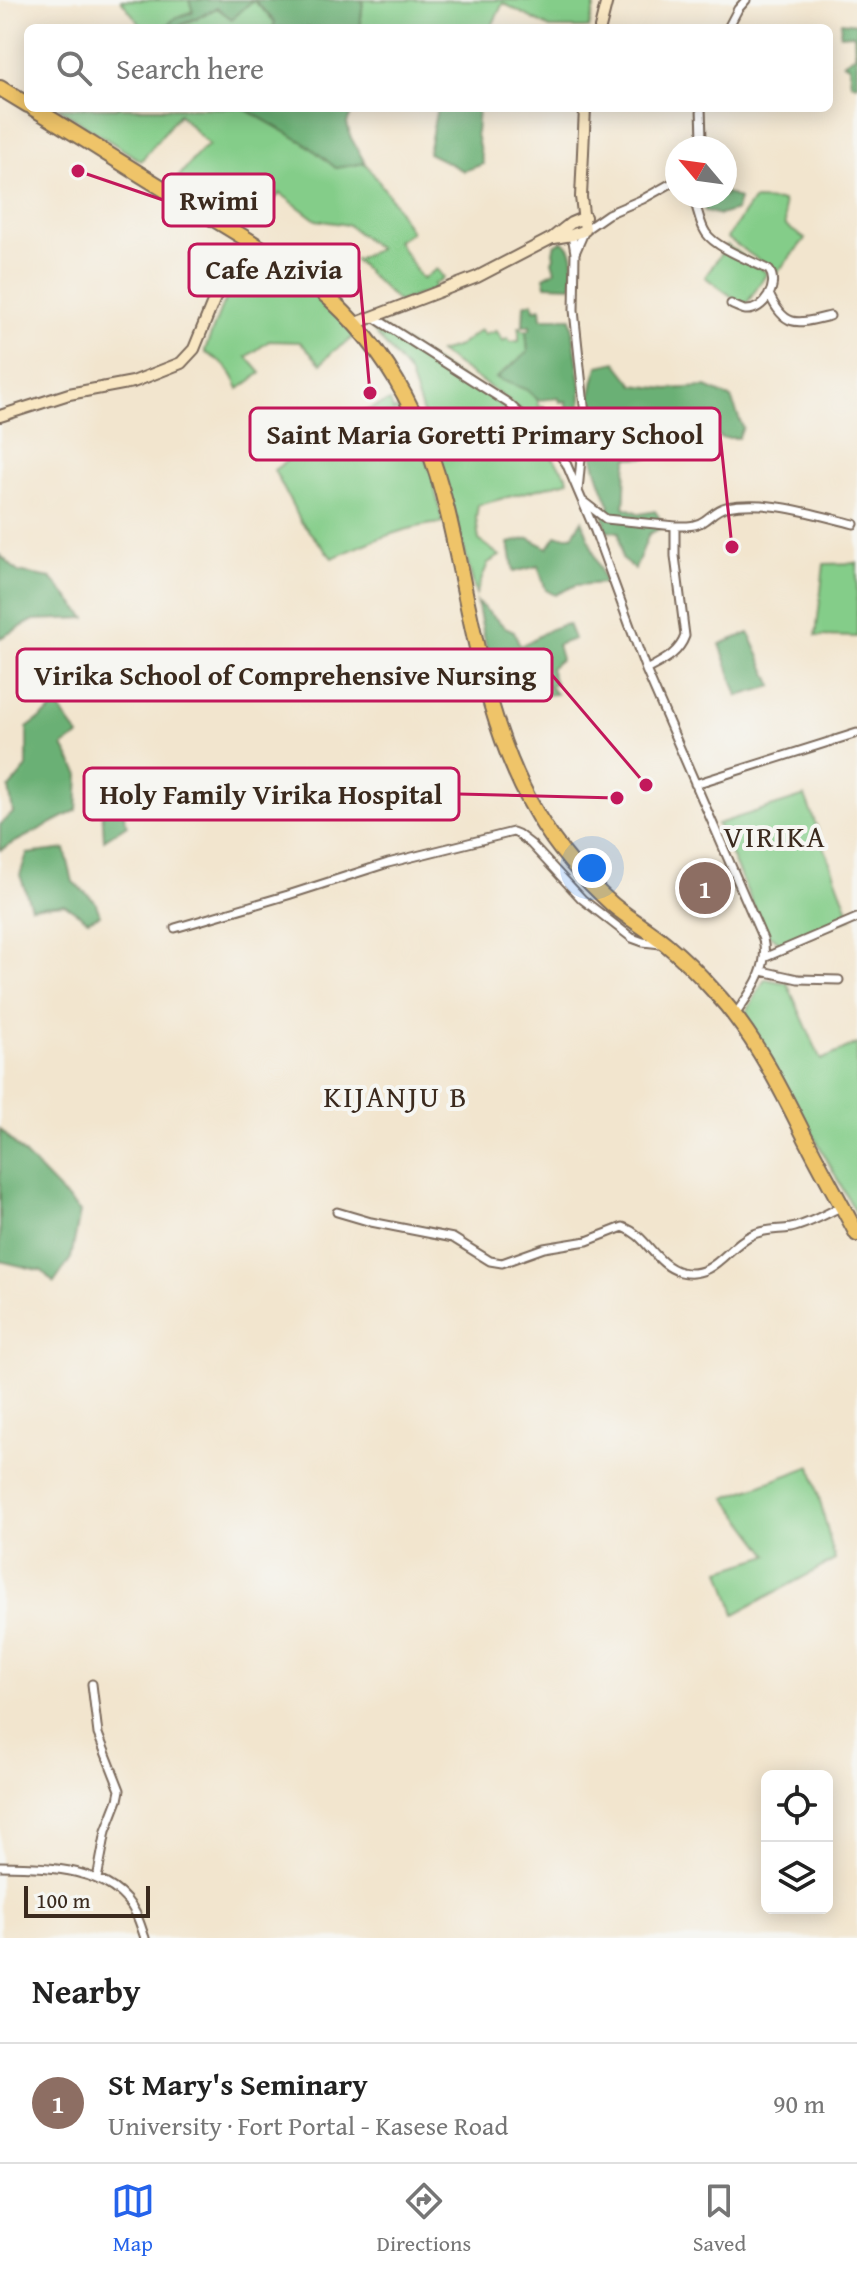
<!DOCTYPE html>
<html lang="en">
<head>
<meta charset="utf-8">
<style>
  :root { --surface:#fff; --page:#f6f6f6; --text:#222; --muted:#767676; --line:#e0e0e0; --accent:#2563eb }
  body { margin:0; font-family:"Gentium Book Plus",serif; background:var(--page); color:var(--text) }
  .controls { position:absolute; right:24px; bottom:24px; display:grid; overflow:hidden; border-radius:12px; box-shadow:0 4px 20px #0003 }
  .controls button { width:72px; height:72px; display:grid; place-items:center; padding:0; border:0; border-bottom:2px solid var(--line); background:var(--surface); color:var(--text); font:40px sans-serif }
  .compass { position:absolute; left:665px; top:136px; width:72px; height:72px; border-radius:50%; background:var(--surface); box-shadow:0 4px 20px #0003; rotate:299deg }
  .scale { position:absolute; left:24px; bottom:20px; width:126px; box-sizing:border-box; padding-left:8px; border:4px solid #3b2a1e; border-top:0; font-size:22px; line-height:28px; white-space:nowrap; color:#3b2a1e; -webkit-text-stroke:6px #f6f6f2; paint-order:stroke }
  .you { position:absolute; left:592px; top:868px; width:28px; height:28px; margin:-20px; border:6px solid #fff; border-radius:50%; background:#1a73e8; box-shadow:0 0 0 12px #1a73e833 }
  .badge { display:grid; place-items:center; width:52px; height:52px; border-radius:50%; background:var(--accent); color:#fff; font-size:26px; font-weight:700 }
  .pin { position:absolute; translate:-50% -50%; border:4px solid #fff; box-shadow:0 2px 8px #0006 }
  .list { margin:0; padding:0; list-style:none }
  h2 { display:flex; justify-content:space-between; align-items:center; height:104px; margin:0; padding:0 32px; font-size:34px }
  h2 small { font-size:26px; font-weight:400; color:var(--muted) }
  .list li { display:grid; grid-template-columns:52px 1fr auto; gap:24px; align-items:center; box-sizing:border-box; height:120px; padding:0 32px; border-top:2px solid var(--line) }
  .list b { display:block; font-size:30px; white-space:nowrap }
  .list p { margin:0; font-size:26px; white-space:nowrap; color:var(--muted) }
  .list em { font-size:26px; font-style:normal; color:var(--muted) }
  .icon { flex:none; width:44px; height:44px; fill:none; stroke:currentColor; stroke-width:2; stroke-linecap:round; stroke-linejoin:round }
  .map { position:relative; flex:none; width:857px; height:1938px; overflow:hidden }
  .search { position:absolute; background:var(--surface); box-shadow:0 4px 20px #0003; left:24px; right:24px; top:24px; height:88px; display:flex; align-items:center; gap:20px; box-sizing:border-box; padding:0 28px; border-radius:12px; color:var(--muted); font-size:30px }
  .sheet { height:224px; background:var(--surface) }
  nav { display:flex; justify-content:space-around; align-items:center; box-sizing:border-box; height:112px; border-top:2px solid var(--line); background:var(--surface); font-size:22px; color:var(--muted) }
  nav a { display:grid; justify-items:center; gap:4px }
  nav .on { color:var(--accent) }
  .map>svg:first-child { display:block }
  .green { fill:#84cd89; stroke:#607c54; stroke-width:2 }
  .forest { fill:#6bb075; stroke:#536d4a; stroke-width:2 }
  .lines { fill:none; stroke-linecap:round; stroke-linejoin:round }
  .street-casing { stroke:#7b6b5c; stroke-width:11 }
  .secondary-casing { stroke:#7b6b5c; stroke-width:14 }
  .highway-casing { stroke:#7b6b5c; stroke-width:18 }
  .street { stroke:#fff; stroke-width:7 }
  .secondary { stroke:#f9e7c3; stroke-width:10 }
  .highway { stroke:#efc469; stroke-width:14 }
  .labels { text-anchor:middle; stroke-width:8; stroke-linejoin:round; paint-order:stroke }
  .quarter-label { font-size:30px; letter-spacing:2px; fill:#3b2a1e; stroke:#f6f6f2 }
  .leader { fill:none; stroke:#c2185b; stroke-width:3 }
  .callout-dot { fill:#c2185b; stroke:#f6f6f2; stroke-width:3 }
  .callout { fill:#f6f6f2; stroke:#c2185b; stroke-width:3 }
  .callout-label { font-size:28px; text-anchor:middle; font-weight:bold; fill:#3b2a1e }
</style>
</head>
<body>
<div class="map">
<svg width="857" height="1938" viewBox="0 0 857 1938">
  <rect width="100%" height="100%" fill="#f6f6f2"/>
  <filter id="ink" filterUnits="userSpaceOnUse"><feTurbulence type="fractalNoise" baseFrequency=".0125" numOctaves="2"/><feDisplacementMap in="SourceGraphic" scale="16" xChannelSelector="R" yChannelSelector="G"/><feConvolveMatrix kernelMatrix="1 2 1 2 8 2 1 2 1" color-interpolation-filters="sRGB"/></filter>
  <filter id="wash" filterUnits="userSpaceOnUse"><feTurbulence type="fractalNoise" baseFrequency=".006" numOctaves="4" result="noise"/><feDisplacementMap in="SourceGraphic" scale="32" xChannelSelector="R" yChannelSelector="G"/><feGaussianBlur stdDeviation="1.8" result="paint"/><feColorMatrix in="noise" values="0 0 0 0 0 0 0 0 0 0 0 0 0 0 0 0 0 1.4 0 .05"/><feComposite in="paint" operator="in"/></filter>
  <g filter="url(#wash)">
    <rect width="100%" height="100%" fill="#f2e5ce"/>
    <!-- green -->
    <path class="green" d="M121,0H189L193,11L175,18L165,28H143Z
      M253,0L275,22L273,28H169L185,24L217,8L232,19Z
      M363,0H596L589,28H550L503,3L491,28H360Z
      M58,108H243L305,143L336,168L365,163L391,198L411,232L397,241L422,279L437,269L444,278L434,284L436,289L398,302L355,260L378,249L348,225L316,220L280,193L260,217L255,228L176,180L200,151L209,145L179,114L141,161Z
      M753,200L783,201L786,226L805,239L777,273L727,238Z
      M727,245L767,273L745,306L705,277Z
      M255,251L293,273L358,334L331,353L321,364L300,342L269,341L247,357L261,373L239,389C231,370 224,362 206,353L205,350L222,306Z
      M376,324L479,389L526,423L567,476L568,481L478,505L476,518L479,540L500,556L488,563L476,594L444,474L409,373L370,327Z
      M519,327H521L522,330H526L528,352L512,383L527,390L538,400V406H544L543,425L540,427L508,400L439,352L459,346L480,330L485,335L489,332L492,334L496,330L503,341L508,338L510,342L519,341Z
      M390,401L393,411L402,407L431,472L443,523C403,526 368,543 332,558L301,522L274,470L289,459L305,435L314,429L334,423Z
      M857,563V637L816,636L824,564Z
      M805,796L851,918L788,943L778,941L769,935L759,918L717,824Z
      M765,979L787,983L821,1060L857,1044V1215L814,1136L743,1018Z
      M811,1466L835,1560L735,1614L721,1570L769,1555L726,1498Z"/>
    <!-- forest -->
    <path class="forest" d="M189,0H253L232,19L217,8L181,25L165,28L175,18L193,12Z
      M254,0H363L360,28H273L275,22Z
      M841,22L857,24V85L851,83L849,66L843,63L855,55L854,34L840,35Z
      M243,108H354L347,123L350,136L365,163L336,168L305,143Z
      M437,108H478L476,134L483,164L464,171L428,153Z
      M725,192L739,199L736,210L720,215L705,211L699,198L704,196H725Z
      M562,241C578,249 572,271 572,286L546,285L544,277L555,271L552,261L554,257L553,251L555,245Z
      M533,302L534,310L541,308L542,318H571L581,386V410L578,413L566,407V401L560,402L559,398L538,400L527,390L496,378L528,352L526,330H530V326H523L524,305Z
      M616,362L634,385L667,389L706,387L731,398L743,428L738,438H721L709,427L692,420L683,435L682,450L668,457L628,458C624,475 626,490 624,507L640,514L655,511L665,526L649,534L635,569L622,559L619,532L606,530L604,516L610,506C588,457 581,418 598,366Z
      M582,520L605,583L576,585L555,595L546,590L538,566L514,572L509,543L529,538L548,548L556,536H572Z
      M0,555L18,572L51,578L86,618L34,620L0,638Z
      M477,602L505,627L514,631L520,646C540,637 546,628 568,624L574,639L557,645L561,659L550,668L555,683L549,686L556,694L532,696L521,672L496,682L486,646Z
      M749,633L773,686L738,696L720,644Z
      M57,706L79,736L63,746L79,775L77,810L0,850V825L13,813L9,788L27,767V728Z
      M98,785L121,805L127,825L104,840L102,805L91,790Z
      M65,849L73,882L95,901L100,915L88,920L64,904L31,907L20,875L27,854Z
      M0,1129L80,1212L71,1258L54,1283L42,1271L0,1261Z"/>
  </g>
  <g filter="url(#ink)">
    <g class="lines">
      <defs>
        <path id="street" d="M728,28L738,9L746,0
          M701,108L702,139L706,148
          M692,196C698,207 699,223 706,233C716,248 752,261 769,270C780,284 764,312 745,310C744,310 732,305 731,304
          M572,235L575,253L574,310L585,415L578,491
          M575,253L585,230L608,214L643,199L677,180
          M769,294C785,329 797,324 830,316
          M375,318L508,403L545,436L566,463L595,531L646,670L763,939C770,969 751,991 735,1015
          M584,502L606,519L675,526
          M646,670C662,661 678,655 685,636L675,556V526C686,526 696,527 705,520C712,515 717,509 726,507C768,499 813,514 854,524
          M695,784L857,733
          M175,928L288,895L388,863L513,832L518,834L531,844L582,899L632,938L643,942L661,944
          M766,957L857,918
          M762,971L798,979L839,980
          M337,1212L371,1222L453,1238L490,1261L502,1263L544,1248L587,1241L623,1227C647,1235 655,1265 681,1272C715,1280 728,1244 754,1234C766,1229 779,1230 791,1228C809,1224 826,1214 842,1206
          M92,1684L98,1734L120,1790L118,1800L106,1831L97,1879
          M0,1866C45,1866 113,1867 136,1914C140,1922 142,1930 145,1938"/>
        <path id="secondary" d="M600,28L607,0
          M554,238L572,235L585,230L581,197L585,108
          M354,324L477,277L552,238L571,223L585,217
          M0,416L69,394L133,382L181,363L194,349L214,300L249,240"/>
        <path id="highway" d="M0,88L28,105
          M33,108C83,138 132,170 182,200C223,225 266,249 305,278C383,338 424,416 447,510C472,612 483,724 538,816C558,850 584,879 613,905C630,919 649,930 666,944C683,958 699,974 713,990C750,1029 775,1077 799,1125C817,1162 838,1198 857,1234"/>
      </defs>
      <!-- street casing -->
      <use href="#street" class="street-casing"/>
      <!-- secondary casing -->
      <use href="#secondary" class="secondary-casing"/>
      <!-- highway casing -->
      <use href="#highway" class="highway-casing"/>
      <!-- street -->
      <use href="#street" class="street"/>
      <!-- secondary -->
      <use href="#secondary" class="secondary"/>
      <!-- highway -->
      <use href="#highway" class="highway"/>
    </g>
  </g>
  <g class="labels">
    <!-- quarter labels -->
    <g class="quarter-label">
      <text x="775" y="847">VIRIKA</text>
      <text x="396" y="1107">KIJANJU B</text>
    </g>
  </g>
  <!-- callouts -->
  <path class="leader" d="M78 171L163 200M370 393L359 270M732 547L720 434M646 785L552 675M617 798L459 794"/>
  <g class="callout-dot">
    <circle cx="78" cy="171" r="8"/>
    <circle cx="370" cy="393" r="8"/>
    <circle cx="732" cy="547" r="8"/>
    <circle cx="646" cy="785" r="8"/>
    <circle cx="617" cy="798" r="8"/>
  </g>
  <g class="callout">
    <rect x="163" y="174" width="111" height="52" rx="8"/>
    <rect x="189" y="244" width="170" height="52" rx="8"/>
    <rect x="250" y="408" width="470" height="52" rx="8"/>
    <rect x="17" y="649" width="535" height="52" rx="8"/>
    <rect x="84" y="768" width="375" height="52" rx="8"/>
  </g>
  <g class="callout-label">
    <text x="219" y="210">Rwimi</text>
    <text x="274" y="279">Cafe Azivia</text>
    <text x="485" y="444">Saint Maria Goretti Primary School</text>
    <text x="285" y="685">Virika School of Comprehensive Nursing</text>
    <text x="271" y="804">Holy Family Virika Hospital</text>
  </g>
</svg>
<div class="controls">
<button><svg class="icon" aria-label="locate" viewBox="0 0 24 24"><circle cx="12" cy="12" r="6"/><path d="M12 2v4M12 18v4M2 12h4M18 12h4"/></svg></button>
<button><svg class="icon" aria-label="layers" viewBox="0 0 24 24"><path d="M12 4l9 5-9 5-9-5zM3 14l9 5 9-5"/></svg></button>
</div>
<svg class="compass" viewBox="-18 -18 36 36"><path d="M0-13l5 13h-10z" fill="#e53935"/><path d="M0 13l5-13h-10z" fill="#767676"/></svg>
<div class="scale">100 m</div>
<div class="you"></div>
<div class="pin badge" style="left:705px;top:888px;background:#8d6e63">1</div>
<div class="search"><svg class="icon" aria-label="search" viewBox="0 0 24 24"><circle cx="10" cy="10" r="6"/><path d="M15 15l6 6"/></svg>Search here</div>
</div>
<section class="sheet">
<h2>Nearby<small></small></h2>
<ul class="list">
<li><span class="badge" style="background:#8d6e63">1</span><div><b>St Mary's Seminary</b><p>University · Fort Portal - Kasese Road</p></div><em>90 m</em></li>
</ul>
</section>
<nav>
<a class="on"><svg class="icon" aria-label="map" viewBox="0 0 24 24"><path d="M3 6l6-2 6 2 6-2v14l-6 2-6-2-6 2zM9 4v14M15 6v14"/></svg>Map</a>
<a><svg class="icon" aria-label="directions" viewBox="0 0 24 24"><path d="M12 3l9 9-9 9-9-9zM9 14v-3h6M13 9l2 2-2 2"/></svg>Directions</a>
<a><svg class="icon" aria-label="saved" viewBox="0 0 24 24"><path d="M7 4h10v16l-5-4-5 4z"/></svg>Saved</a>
</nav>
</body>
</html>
